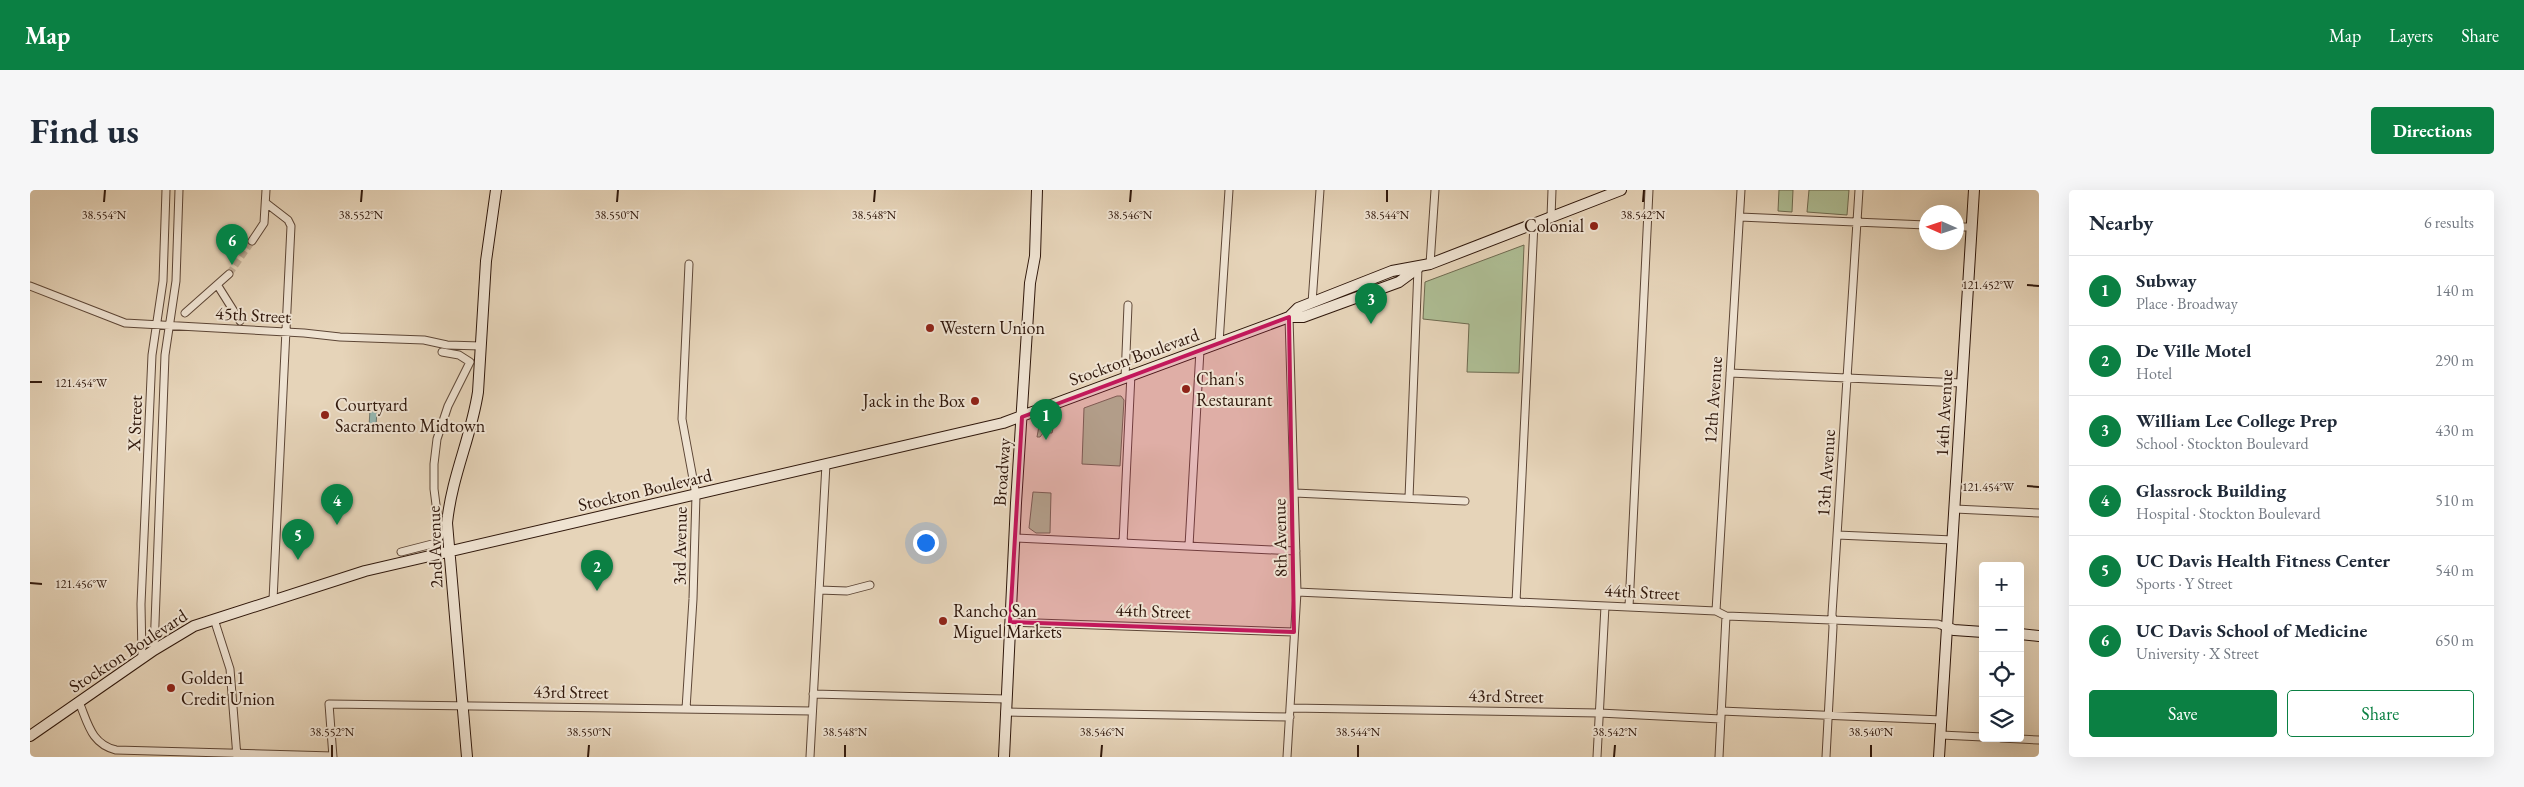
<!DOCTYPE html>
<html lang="en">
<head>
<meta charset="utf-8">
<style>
  :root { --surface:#fff; --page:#f6f6f7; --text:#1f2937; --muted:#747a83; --line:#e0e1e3; --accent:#0b8043 }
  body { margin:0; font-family:"EB Garamond",serif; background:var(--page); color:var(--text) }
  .controls { position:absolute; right:15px; bottom:15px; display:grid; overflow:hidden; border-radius:5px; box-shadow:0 5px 20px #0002 }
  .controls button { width:45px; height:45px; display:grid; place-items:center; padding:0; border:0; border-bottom:1px solid var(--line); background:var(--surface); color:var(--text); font:25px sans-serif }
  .compass { position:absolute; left:1889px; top:15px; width:45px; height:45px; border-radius:50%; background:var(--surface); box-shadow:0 5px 20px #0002; rotate:273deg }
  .you { position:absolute; left:895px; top:352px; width:18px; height:18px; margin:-12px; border:4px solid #fff; border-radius:50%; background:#1a73e8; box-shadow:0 0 0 8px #1a73e833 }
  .badge { display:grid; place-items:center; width:32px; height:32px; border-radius:50%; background:var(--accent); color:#fff; font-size:16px; font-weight:700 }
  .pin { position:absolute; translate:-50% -41px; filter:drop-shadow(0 1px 2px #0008) }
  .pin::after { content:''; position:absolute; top:26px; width:18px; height:15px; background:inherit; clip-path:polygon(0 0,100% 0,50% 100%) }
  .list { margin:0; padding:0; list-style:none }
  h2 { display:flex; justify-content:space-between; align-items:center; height:65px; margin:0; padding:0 20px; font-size:21px }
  h2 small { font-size:16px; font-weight:400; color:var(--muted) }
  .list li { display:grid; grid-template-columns:32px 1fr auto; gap:15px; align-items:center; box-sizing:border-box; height:70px; padding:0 20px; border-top:1px solid var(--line) }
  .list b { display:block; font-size:19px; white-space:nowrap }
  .list p { margin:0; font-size:16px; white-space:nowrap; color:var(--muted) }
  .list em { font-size:16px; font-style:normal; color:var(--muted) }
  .actions { display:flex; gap:10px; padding:15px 20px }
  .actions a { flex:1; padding:11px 0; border:1px solid var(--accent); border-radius:5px; text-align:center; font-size:18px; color:var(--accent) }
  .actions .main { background:var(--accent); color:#fff }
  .icon { flex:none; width:28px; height:28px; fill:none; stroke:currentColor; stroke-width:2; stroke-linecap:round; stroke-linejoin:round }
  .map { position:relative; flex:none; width:2009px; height:567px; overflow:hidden; border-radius:5px }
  header { display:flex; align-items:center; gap:30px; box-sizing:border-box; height:70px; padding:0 25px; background:var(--accent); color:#fff }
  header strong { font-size:24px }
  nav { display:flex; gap:28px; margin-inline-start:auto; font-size:18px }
  .intro { display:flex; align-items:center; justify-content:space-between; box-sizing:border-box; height:120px; padding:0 30px }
  h1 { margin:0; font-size:35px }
  .button { padding:12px 22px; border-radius:5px; background:var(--accent); color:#fff; font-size:18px; font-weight:700 }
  main { display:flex; gap:30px; padding:0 30px }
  aside { flex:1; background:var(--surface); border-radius:5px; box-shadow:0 5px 20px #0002 }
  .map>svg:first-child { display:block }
  .green { fill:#aebe95; stroke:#6e6a50 }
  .water { fill:#96b8b2; stroke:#6d786f }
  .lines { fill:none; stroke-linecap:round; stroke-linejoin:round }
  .street-tunnel { stroke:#c1ae96; stroke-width:7; stroke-dasharray:7 3.5; stroke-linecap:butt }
  .street-casing { stroke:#5d4636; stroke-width:9 }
  .secondary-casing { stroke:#2f170b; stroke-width:12 }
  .street { stroke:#efe3d2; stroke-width:7 }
  .secondary { stroke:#efe3d2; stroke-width:10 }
  .marked { fill:#c2185b; fill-opacity:0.2; stroke:#c2185b; stroke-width:4; stroke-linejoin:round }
  .ticks { fill:none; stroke:#2f170b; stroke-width:2 }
  .poi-dot { fill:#8f2418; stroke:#efe3d2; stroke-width:2 }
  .labels { text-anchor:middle; stroke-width:4; stroke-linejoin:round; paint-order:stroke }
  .poi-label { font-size:18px; fill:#2f170b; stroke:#efe3d2; text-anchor:start }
  .street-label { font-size:18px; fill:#2f170b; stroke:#efe3d2 }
  .ticks-label { font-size:12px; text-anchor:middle; fill:#2f170b; stroke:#efe3d2; stroke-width:4; stroke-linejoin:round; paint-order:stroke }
</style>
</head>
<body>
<header>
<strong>Map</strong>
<nav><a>Map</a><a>Layers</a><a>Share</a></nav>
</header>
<div class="intro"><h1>Find us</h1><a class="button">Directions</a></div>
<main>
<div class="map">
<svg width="2009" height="567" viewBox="0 0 2009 567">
  <rect width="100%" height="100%" fill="#e6d4b9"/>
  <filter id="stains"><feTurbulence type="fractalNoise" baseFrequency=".004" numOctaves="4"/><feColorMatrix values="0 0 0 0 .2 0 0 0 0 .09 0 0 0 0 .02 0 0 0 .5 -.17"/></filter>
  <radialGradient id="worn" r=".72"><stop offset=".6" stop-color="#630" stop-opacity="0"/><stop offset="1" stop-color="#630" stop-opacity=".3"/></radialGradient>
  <!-- green -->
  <path class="green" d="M1749,0H1763L1762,22L1748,21Z
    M1779,0H1819L1817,25L1777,22Z
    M1494,55L1489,183L1437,182L1439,134L1393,129L1395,92Z
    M1087,206H1091L1094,210L1090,276L1052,274L1054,218Z
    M1025,230L1022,243H1013L1010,247H1007L1009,236Z
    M1003,302L1021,303L1020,343H1006L999,338Z"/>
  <!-- water -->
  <path class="water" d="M340,220H347L346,236H339Z"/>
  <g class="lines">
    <!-- street-tunnel -->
    <path class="street-tunnel" d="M199,84L222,51"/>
    <defs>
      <path id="street" d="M236,13L258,30L261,36L243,410
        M1521,27L1522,0
        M1710,27L1896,35
        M1926,37H1941
        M222,51L234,33L236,0
        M1400,74L1405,0
        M0,96L95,133L274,143L310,147L394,150L417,155L451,156
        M188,96L210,131
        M1282,113L1290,0
        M155,123L199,84
        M1189,153L1199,0
        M1700,183L1932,193
        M1095,188L1098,115
        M1265,303L1435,311
        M1379,308L1388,78
        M1925,319L2009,323
        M1807,345L1923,350
        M985,348L1266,361
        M1093,353L1101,184
        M1159,356L1170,160
        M371,362L406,353L410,346L404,299V274L407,249L418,216L440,172L429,165L412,162
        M789,400L817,401L840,395
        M1267,402L1686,421L1696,426L1908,434L1916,437
        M1486,412L1504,33
        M1599,417L1619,0
        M1686,421L1711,0
        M184,429L200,479L207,567
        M980,432L1264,442
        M124,460L135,165L146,91L149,0
        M112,468L111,414L122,165L133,91L136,0
        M783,504L976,509
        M49,512C58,533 61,554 86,560L303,566
        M1260,518L1569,523L1691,529
        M656,519L663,409L666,305L652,229L659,74
        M1691,521L1912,530
        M975,522L1260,527
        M1911,545L1953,547
        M1971,548L2009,550
        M303,567L299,514L782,521
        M780,567L796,274
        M1257,567L1267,402L1259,127
        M1567,567L1575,416
        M1689,567L1696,426
        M1796,567L1803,437L1802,424L1829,0"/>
      <path id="secondary" d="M1259,127L1268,118L1334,92L1362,81L1400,74L1591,0
        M1916,437L1924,440L1953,442
        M1990,444L2009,446
        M0,546L124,460L164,436L335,381L973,233L1259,127H1273L1369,92L1388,78
        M437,567L417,333C422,285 441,248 448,202L456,71L466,0
        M974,567L986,313L1000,93L1005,66L1007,0
        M1909,567L1944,0"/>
    </defs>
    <!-- street casing -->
    <use href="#street" class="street-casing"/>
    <!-- secondary casing -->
    <use href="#secondary" class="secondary-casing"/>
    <!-- street -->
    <use href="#street" class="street"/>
    <!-- secondary -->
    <use href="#secondary" class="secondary"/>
  </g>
  <!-- marked area -->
  <path class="marked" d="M1259,127L1264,442L980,432L992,227Z"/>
  <!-- ticks -->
  <path class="ticks" d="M74,12L75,0M331,12L332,0M587,12L588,0M844,12L845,0M1100,12L1101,0M1357,12V0M1613,12L1614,0M1997,95L2009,96M0,192H12M1997,296L2009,297M0,393L12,394M302,567V555M558,567L559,555M815,567V555M1071,567L1072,555M1328,567V555M1584,567L1585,555M1841,567V555"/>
  <!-- markers -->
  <g class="poi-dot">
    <circle cx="1564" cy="36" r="5"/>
    <circle cx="900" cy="138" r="5"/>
    <circle cx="1156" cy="199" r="5"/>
    <circle cx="945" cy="211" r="5"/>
    <circle cx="295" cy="225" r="5"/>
    <circle cx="913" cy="431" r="5"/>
    <circle cx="141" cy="498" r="5"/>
  </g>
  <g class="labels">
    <!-- poi labels -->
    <g class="poi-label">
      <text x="1554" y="42" text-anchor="end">Colonial</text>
      <text x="910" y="144">Western Union</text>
      <text x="1166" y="195">Chan's<tspan x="1166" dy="21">Restaurant</tspan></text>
      <text x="935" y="217" text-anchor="end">Jack in the Box</text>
      <text x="305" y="221">Courtyard<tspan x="305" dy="21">Sacramento Midtown</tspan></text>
      <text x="923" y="427">Rancho San<tspan x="923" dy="21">Miguel Markets</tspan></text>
      <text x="151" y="494">Golden 1<tspan x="151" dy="21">Credit Union</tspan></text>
    </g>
    <!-- street labels -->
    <g class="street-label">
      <text transform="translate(223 125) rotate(3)" y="6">45th Street</text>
      <text transform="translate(1104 167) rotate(-20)" y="6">Stockton Boulevard</text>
      <text transform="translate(1683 210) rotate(-86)" y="6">12th Avenue</text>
      <text transform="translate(1914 223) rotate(-87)" y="6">14th Avenue</text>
      <text transform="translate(105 233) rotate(-88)" y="6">X Street</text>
      <text transform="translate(972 282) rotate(-86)" y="6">Broadway</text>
      <text transform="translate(1796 283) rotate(-86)" y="6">13th Avenue</text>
      <text transform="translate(615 300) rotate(-13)" y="6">Stockton Boulevard</text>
      <text transform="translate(1250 348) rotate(-91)" y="6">8th Avenue</text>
      <text transform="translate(650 356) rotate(-89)" y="6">3rd Avenue</text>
      <text transform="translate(405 357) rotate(-92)" y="6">2nd Avenue</text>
      <text transform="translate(1612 402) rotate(3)" y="6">44th Street</text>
      <text transform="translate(1123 421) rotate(2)" y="6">44th Street</text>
      <text transform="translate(98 461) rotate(-33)" y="6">Stockton Boulevard</text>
      <text transform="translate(541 502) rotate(1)" y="6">43rd Street</text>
      <text transform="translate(1476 506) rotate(1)" y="6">43rd Street</text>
    </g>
  </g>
  <g class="ticks-label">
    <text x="74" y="29">38.554°N</text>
    <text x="331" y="29">38.552°N</text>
    <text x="587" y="29">38.550°N</text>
    <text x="844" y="29">38.548°N</text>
    <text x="1100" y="29">38.546°N</text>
    <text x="1357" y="29">38.544°N</text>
    <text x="1613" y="29">38.542°N</text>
    <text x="1958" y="99">121.452°W</text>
    <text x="51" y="197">121.454°W</text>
    <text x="1958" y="301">121.454°W</text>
    <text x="51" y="398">121.456°W</text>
    <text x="302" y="546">38.552°N</text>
    <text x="559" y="546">38.550°N</text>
    <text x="815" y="546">38.548°N</text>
    <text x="1072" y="546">38.546°N</text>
    <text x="1328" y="546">38.544°N</text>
    <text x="1585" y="546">38.542°N</text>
    <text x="1841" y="546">38.540°N</text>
  </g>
  <rect width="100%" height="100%" filter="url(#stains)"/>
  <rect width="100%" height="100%" fill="url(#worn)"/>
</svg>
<div class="controls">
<button>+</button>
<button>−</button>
<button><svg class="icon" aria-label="locate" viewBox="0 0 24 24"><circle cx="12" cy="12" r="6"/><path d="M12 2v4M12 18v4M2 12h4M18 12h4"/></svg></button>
<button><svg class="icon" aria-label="layers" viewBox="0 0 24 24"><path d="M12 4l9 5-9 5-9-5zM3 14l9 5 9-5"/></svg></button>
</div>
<svg class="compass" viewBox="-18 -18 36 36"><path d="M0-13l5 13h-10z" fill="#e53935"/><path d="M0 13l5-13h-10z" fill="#747a83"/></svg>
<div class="you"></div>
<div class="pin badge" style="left:1016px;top:250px">1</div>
<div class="pin badge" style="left:567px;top:401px">2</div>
<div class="pin badge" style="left:1341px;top:134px">3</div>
<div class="pin badge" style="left:307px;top:335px">4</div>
<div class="pin badge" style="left:268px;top:370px">5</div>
<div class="pin badge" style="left:202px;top:75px">6</div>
</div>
<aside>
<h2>Nearby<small>6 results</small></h2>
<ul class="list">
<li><span class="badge">1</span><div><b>Subway</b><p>Place · Broadway</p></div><em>140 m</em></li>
<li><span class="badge">2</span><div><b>De Ville Motel</b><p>Hotel</p></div><em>290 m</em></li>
<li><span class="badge">3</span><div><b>William Lee College Prep</b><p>School · Stockton Boulevard</p></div><em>430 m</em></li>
<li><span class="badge">4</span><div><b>Glassrock Building</b><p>Hospital · Stockton Boulevard</p></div><em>510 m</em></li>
<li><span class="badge">5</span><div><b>UC Davis Health Fitness Center</b><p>Sports · Y Street</p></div><em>540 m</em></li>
<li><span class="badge">6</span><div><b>UC Davis School of Medicine</b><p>University · X Street</p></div><em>650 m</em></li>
</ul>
<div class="actions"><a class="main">Save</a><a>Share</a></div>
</aside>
</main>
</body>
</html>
